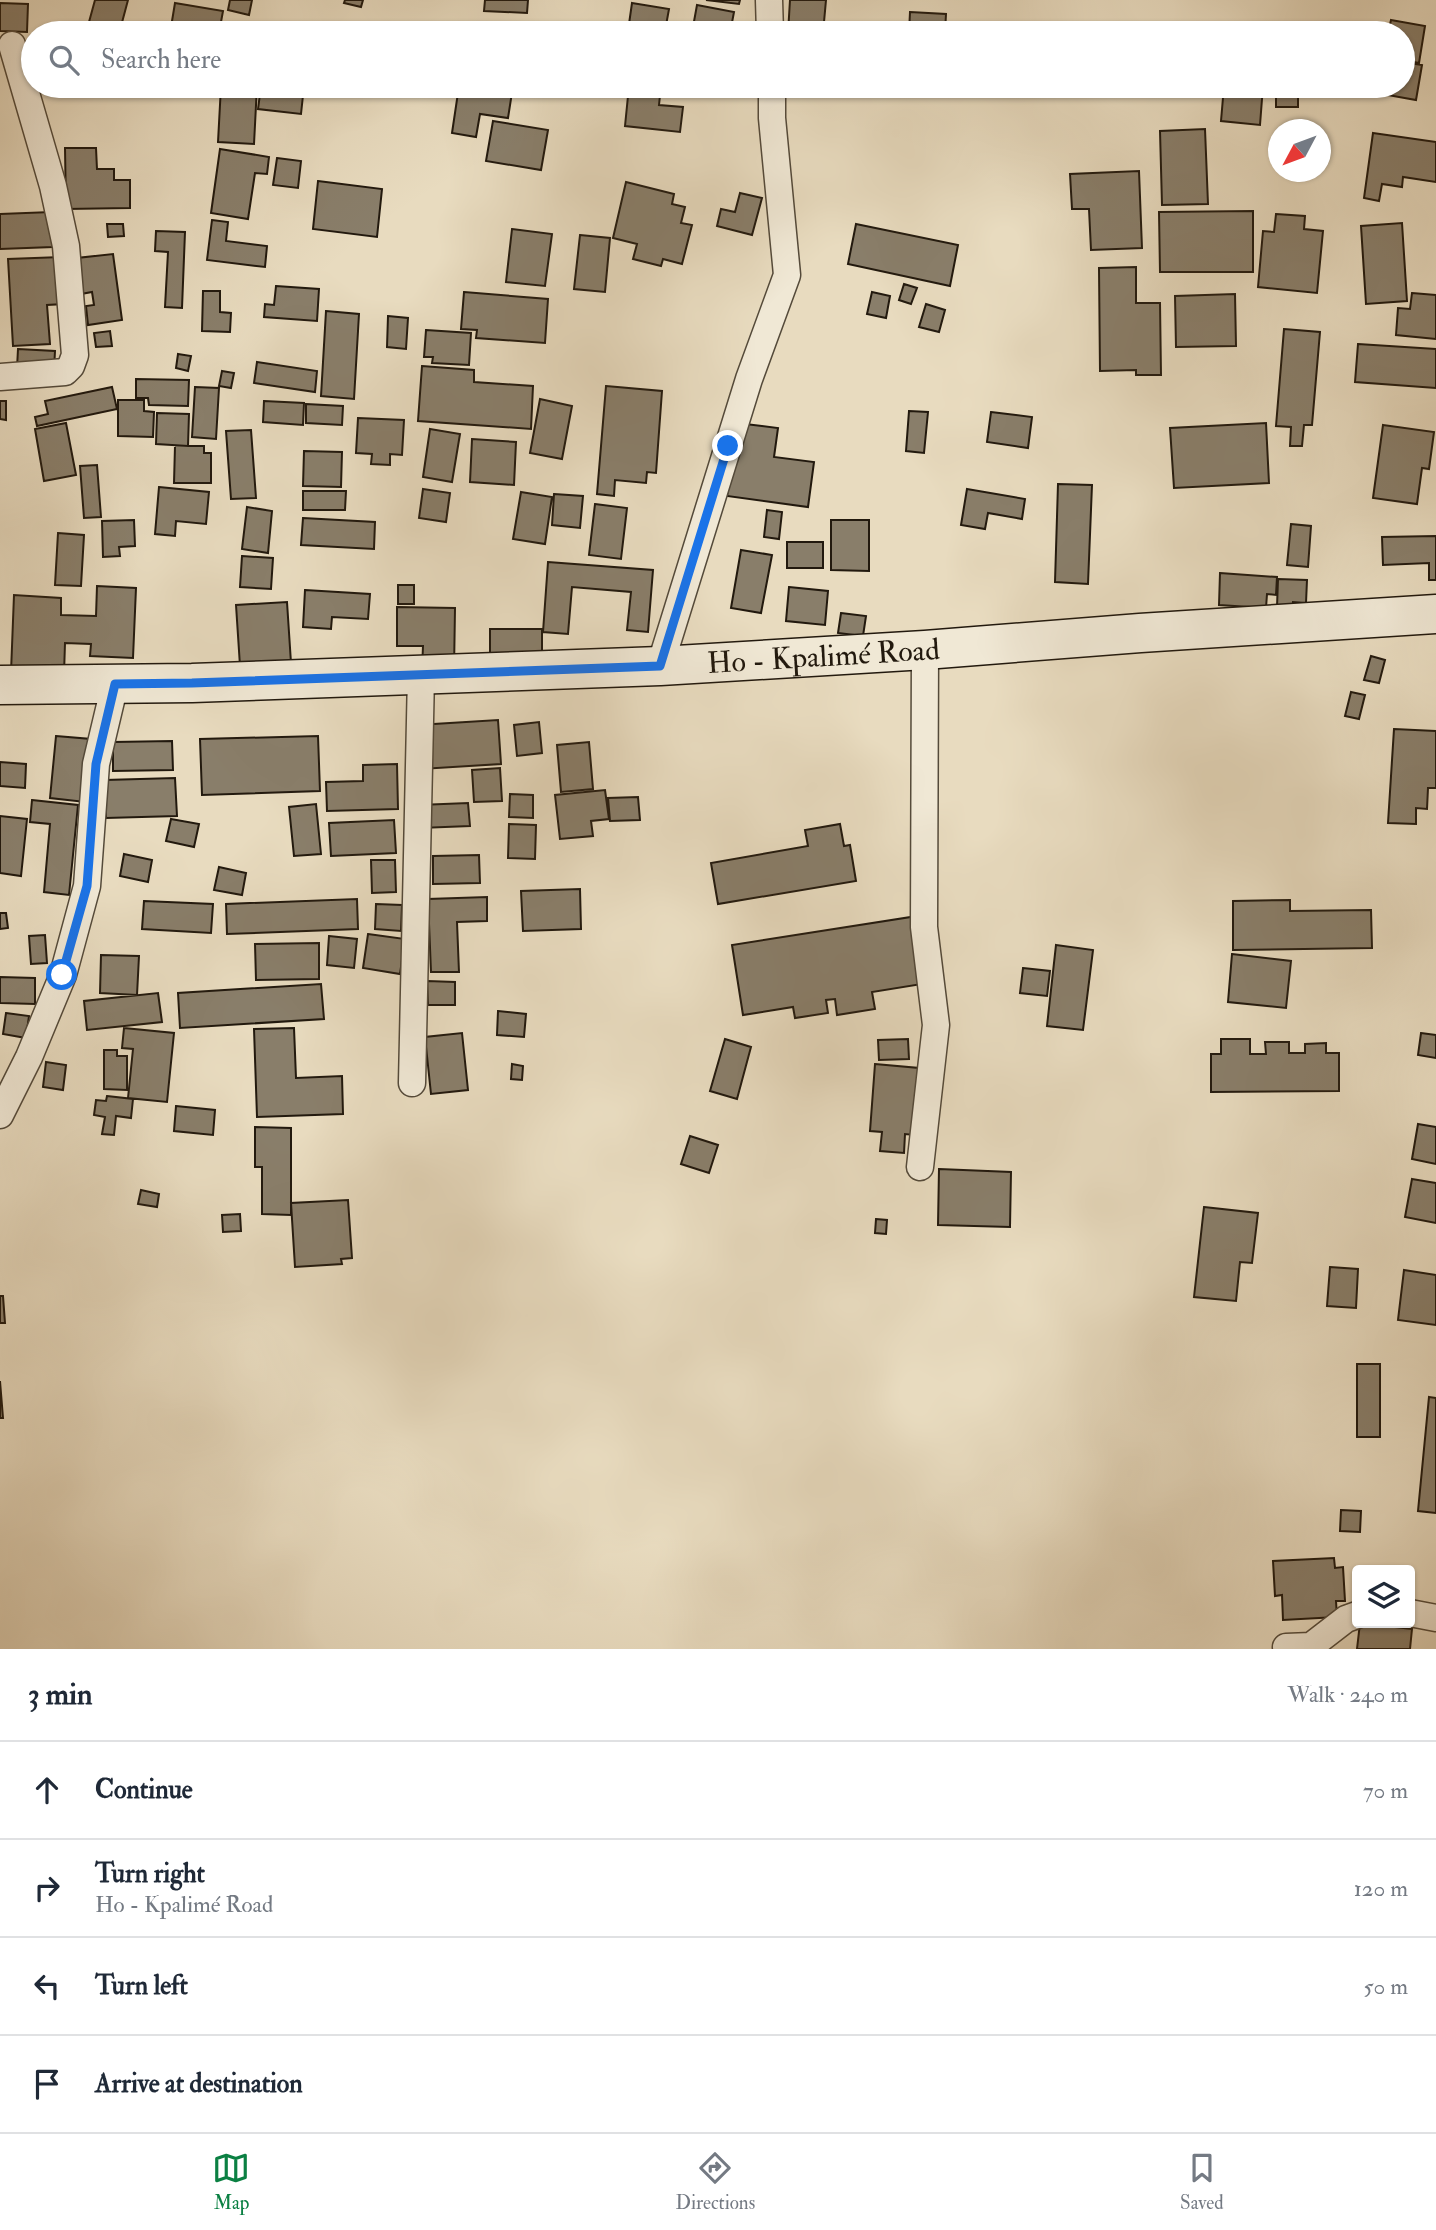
<!DOCTYPE html>
<html lang="en">
<head>
<meta charset="utf-8">
<style>
  :root { --surface:#fff; --page:#f6f6f7; --text:#1f2937; --muted:#747a83; --line:#e0e1e3; --accent:#0b8043 }
  body { margin:0; font-family:"IM FELL Double Pica",serif; background:var(--page); color:var(--text) }
  .controls { position:absolute; right:21px; bottom:21px; display:grid; overflow:hidden; border-radius:7px; box-shadow:0 2px 5px #0004 }
  .controls button { width:63px; height:63px; display:grid; place-items:center; padding:0; border:0; border-bottom:2px solid var(--line); background:var(--surface); color:var(--text); font:35px sans-serif }
  .compass { position:absolute; left:1268px; top:119px; width:63px; height:63px; border-radius:50%; background:var(--surface); box-shadow:0 2px 5px #0004; rotate:229deg }
  .stop { position:absolute; width:21px; height:21px; margin:-16px; border:5px solid #1a73e8; border-radius:50%; background:#fff }
  .stop.end { background:#1a73e8; border-color:#fff; box-shadow:0 2px 7px #0008 }
  .list { margin:0; padding:0; list-style:none }
  h2 { display:flex; justify-content:space-between; align-items:center; height:91px; margin:0; padding:0 28px; font-size:30px }
  h2 small { font-size:23px; font-weight:400; color:var(--muted) }
  .list li { display:grid; grid-template-columns:46px 1fr auto; gap:21px; align-items:center; box-sizing:border-box; height:98px; padding:0 28px; border-top:2px solid var(--line) }
  .list b { display:block; font-size:26px; white-space:nowrap }
  .list p { margin:0; font-size:23px; white-space:nowrap; color:var(--muted) }
  .list em { font-size:23px; font-style:normal; color:var(--muted) }
  .icon { flex:none; width:38px; height:38px; fill:none; stroke:currentColor; stroke-width:2; stroke-linecap:round; stroke-linejoin:round }
  .map { position:relative; flex:none; width:1436px; height:1649px; overflow:hidden }
  .search { position:absolute; background:var(--surface); box-shadow:0 2px 5px #0004; left:21px; right:21px; top:21px; height:77px; display:flex; align-items:center; gap:18px; box-sizing:border-box; padding:0 24px; border-radius:38px; color:var(--muted); font-size:26px }
  .sheet { height:483px; background:var(--surface) }
  nav { display:flex; justify-content:space-around; align-items:center; box-sizing:border-box; height:98px; border-top:2px solid var(--line); background:var(--surface); font-size:19px; color:var(--muted) }
  nav a { display:grid; justify-items:center; gap:4px }
  nav .on { color:var(--accent) }
  .map>svg:first-child { display:block }
  .building { fill:#897e6a; stroke:#22190e; stroke-width:2 }
  .lines { fill:none; stroke-linecap:round; stroke-linejoin:round }
  .minor-casing { stroke:#544a3a; stroke-width:29 }
  .secondary-casing { stroke:#22190e; stroke-width:41 }
  .minor { stroke:#f0e8d5; stroke-width:26 }
  .secondary { stroke:#f0e8d5; stroke-width:38 }
  .route { stroke:#1a73e8; stroke-width:9 }
  .labels { text-anchor:middle; stroke-width:5; stroke-linejoin:round; paint-order:stroke }
  .street-label { font-size:30px; fill:#22190e; stroke:#f0e8d5 }
</style>
</head>
<body>
<div class="map">
<svg width="1436" height="1649" viewBox="0 0 1436 1649">
  <rect width="100%" height="100%" fill="#e8dbbf"/>
  <filter id="stains"><feTurbulence type="fractalNoise" baseFrequency=".00286" numOctaves="4"/><feColorMatrix values="0 0 0 0 .2 0 0 0 0 .09 0 0 0 0 .02 0 0 0 .5 -.17"/></filter>
  <radialGradient id="worn" r=".72"><stop offset=".6" stop-color="#630" stop-opacity="0"/><stop offset="1" stop-color="#630" stop-opacity=".3"/></radialGradient>
  <!-- building -->
  <path class="building" d="M95,0H128L120,30L89,22Z
    M230,0H252L249,15L228,10Z
    M345,0H363L361,7L344,3Z
    M485,0H528L527,13L484,11Z
    M706,0H740L739,4Z
    M790,0H826L823,33H788Z
    M0,3L28,4L27,32L0,31Z
    M175,3L223,11L219,33H170Z
    M632,3L669,9L665,31L629,24Z
    M697,5L734,12L730,33L693,27Z
    M910,12L946,14L945,33H909Z
    M1391,20L1425,26L1419,63L1403,60V33H1388Z
    M274,23L321,31L320,33H272Z
    M339,24L352,27L350,33H337Z
    M1403,62L1422,65L1416,100L1382,94L1383,86H1403Z
    M221,86H257L254,144L218,142Z
    M261,86H304L301,114L258,109Z
    M459,86H513L508,118L480,114L476,137L452,133Z
    M629,86H661L659,105L683,107L680,132L625,126Z
    M1155,86H1174V93L1154,90Z
    M1224,86H1263L1260,125L1221,121Z
    M1276,86H1298V107H1276Z
    M493,121L548,130L541,170L486,161Z
    M1205,129L1208,204L1162,205L1160,131Z
    M1373,133L1436,142V182L1403,177L1402,187L1382,184L1379,201L1364,198Z
    M65,148H96L97,169H114V180H130V208L66,209Z
    M220,149L269,157L267,174L255,173L248,219L211,213Z
    M277,158L301,161L298,188L273,185Z
    M1139,171L1142,248L1091,250L1089,209H1072L1070,174Z
    M318,181L382,189L377,237L313,229Z
    M626,182L674,194L672,204L685,207L681,223L692,225L682,264L663,259L661,266L633,259L637,244L613,238Z
    M740,193L762,198L752,235L717,226L721,209L735,212Z
    M1253,211V272H1160L1159,212Z
    M51,212L53,247L0,249V214Z
    M1276,214L1305,216L1304,229L1323,231L1317,293L1258,287L1263,231L1274,232Z
    M212,220L228,222L226,241L267,246L265,267L207,260Z
    M1402,223L1407,301L1366,304L1361,226Z
    M107,224H123L124,236L108,237Z
    M856,224L958,245L950,286L848,264Z
    M512,229L552,234L545,286L506,282Z
    M156,231L185,232L182,308L165,307L168,252L155,251Z
    M580,235L610,238L605,292L574,289Z
    M113,254L122,320L88,325L86,306L94,305L92,292L81,294L77,258Z
    M61,257L64,304L47,305L50,344L13,346L8,259Z
    M1136,267V303H1160L1161,375H1136V370L1100,371L1099,268Z
    M904,284L917,288L911,304L899,300Z
    M276,286L319,289L317,321L264,317L265,304L274,305Z
    M203,291H220V312L231,313L230,332L202,331Z
    M464,292L548,299L545,343L476,338L477,330L461,329Z
    M872,292L890,296L886,318L867,314Z
    M1412,293L1436,295V339L1396,335L1398,308L1410,309Z
    M1235,294L1236,346L1176,347L1175,296Z
    M926,304L945,310L939,332L919,327Z
    M326,311L359,314L354,399L321,396Z
    M388,316L408,318L406,349L387,347Z
    M1284,329L1320,332L1312,425H1304L1302,446H1290L1291,427L1276,426Z
    M426,330L471,333L469,365L432,363L433,357H424Z
    M110,331L112,346L96,347L94,333Z
    M1358,344L1436,349V388L1355,382Z
    M18,349L55,351L54,370L17,368Z
    M178,354L191,356L188,371L176,368Z
    M257,362L317,371L315,392L254,383Z
    M422,366L474,370V382L533,386L531,429L418,421Z
    M222,371L234,373L231,388L219,386Z
    M136,379L189,380L188,406L149,405L148,398H136Z
    M606,386L662,391L656,473L647,472L646,483L615,480L614,496L597,494Z
    M112,387L117,409L37,426L35,417L48,414L45,401Z
    M195,387L219,388L216,439L192,437Z
    M540,399L572,406L562,459L530,453Z
    M118,400H144V411L154,412L153,437L118,436Z
    M0,401H6V420L0,419Z
    M264,401L304,403L303,425L263,422Z
    M306,404L343,406L342,425L306,423Z
    M909,411L928,412L924,453L906,451Z
    M991,412L1032,417L1028,448L987,442Z
    M157,413L189,414L188,446L156,444Z
    M358,418L404,420L402,455L390,454V465L371,464L372,454L356,453Z
    M66,423L76,475L44,481L35,429Z
    M737,423L778,428L774,457L814,462L808,507L727,496Z
    M1266,423L1269,483L1174,488L1170,428Z
    M1383,425L1434,432L1429,469L1422,468L1417,504L1373,498Z
    M430,429L460,434L452,482L423,477Z
    M251,430L256,498L231,499L226,431Z
    M472,439L516,442L514,485L470,482Z
    M175,446H204V453H211V483H174Z
    M304,451L342,452L341,487L303,486Z
    M97,465L101,517L84,518L80,466Z
    M1058,484L1092,485L1088,584L1055,582Z
    M159,487L209,492L206,524L176,521L175,536L155,534Z
    M423,489L450,493L446,522L419,518Z
    M967,489L1025,499L1022,519L988,513L985,529L961,525Z
    M303,491H346L345,510H303Z
    M521,492L552,497L545,544L513,539Z
    M554,494L583,496L580,528L552,525Z
    M595,504L627,508L621,559L589,555Z
    M247,507L272,511L268,553L242,549Z
    M767,510L782,512L779,539L764,537Z
    M303,518L375,522L374,549L301,545Z
    M134,520L135,546L119,547L120,556L103,557L102,521Z
    M831,520H869V571L831,570Z
    M1291,524L1311,526L1308,567L1287,565Z
    M58,533L84,535L81,586L55,585Z
    M1436,536V580H1429V563L1383,565L1382,537Z
    M787,542H823V568H787Z
    M741,550L772,555L761,613L731,608Z
    M242,556L273,558L271,589L240,587Z
    M548,562L653,570L648,632L627,630L631,592L572,587L568,634L543,632Z
    M1220,573L1277,577L1276,595L1267,594L1266,608L1219,605Z
    M1278,579L1307,580L1306,603L1293,602V607H1277Z
    M398,585H414V604H398Z
    M97,586L136,588L133,658L90,656L91,644L65,643L64,674L11,672L14,595L61,598V615L96,616Z
    M789,587L828,591L825,625L786,621Z
    M305,590L370,594L368,619L332,617L331,629L303,627Z
    M287,602L291,663L240,666L236,605Z
    M397,607L455,608L454,671L422,670L423,646H397Z
    M841,613L866,616L863,636L838,633Z
    M490,629H542V666H490Z
    M1371,656L1385,660L1379,683L1364,680Z
    M1351,692L1365,695L1359,719L1345,716Z
    M498,720L501,764L421,769L418,725Z
    M539,722L542,753L517,756L514,725Z
    M1394,729L1436,731V788H1428L1427,809L1416,808V824L1388,823Z
    M56,736L91,739L85,802L50,798Z
    M318,736L320,791L202,795L200,739Z
    M172,741L173,770L113,771V742Z
    M589,742L593,789L561,792L557,745Z
    M0,762L26,764L25,788L0,786Z
    M397,764L398,809L327,811L326,782L363,781V765Z
    M500,768L502,801L474,802L472,770Z
    M175,778L177,816L106,818L105,780Z
    M605,790L609,819L591,821L593,836L560,839L555,795Z
    M510,794L533,795V818L509,817Z
    M638,797L640,820L610,821L608,798Z
    M32,800L78,805L69,895L44,892L50,824L30,822Z
    M468,803L470,826L420,828L419,805Z
    M316,804L321,854L294,856L289,807Z
    M0,816L27,819L21,876L0,873Z
    M171,819L199,824L194,847L166,841Z
    M394,820L396,853L331,856L329,823Z
    M509,824L536,825L535,859L508,858Z
    M840,824L844,846L850,845L856,881L718,904L711,863L808,846L805,830Z
    M124,854L152,860L148,882L120,876Z
    M479,855L480,883L433,884V856Z
    M371,860H395L396,892L372,893Z
    M219,867L246,873L242,895L214,890Z
    M580,889L581,929L523,931L521,891Z
    M487,897V921L457,922L459,972H431L428,899Z
    M357,899L358,929L227,934L226,904Z
    M1290,900V911L1371,910L1372,948L1233,950V901Z
    M144,901L213,904L211,933L142,929Z
    M376,904L402,905L401,931L375,929Z
    M0,913H6L8,928L0,929Z
    M911,917L922,984L872,992L875,1009L837,1015L835,999L826,1000L828,1013L795,1018L793,1007L743,1015L732,945Z
    M368,934L405,939L400,974L363,968Z
    M45,935L47,963L31,964L29,936Z
    M329,936L357,939L354,968L327,965Z
    M319,943V979L256,980L255,944Z
    M1056,945L1093,950L1083,1030L1047,1026Z
    M1232,954L1291,961L1286,1008L1228,1002Z
    M101,955L139,956L137,995L100,993Z
    M1023,968L1050,971L1047,996L1020,993Z
    M0,977L35,978V1004L0,1003Z
    M427,981L455,982V1005H428Z
    M321,984L324,1019L180,1028L178,993Z
    M158,993L162,1022L87,1030L84,1001Z
    M498,1011L526,1014L524,1037L497,1035Z
    M6,1013L29,1016L26,1038L3,1034Z
    M124,1028L174,1033L167,1102L128,1098L133,1049L122,1048Z
    M294,1028L296,1078L342,1076L343,1114L257,1117L254,1029Z
    M462,1033L468,1090L431,1094L425,1037Z
    M1421,1033L1436,1035V1058L1418,1055Z
    M725,1039L751,1047L737,1099L710,1091Z
    M908,1039L909,1059L879,1060L878,1040Z
    M1221,1039H1250V1054H1266L1265,1042H1289V1053H1305V1044L1326,1043V1053H1339V1091L1211,1092V1054H1221Z
    M104,1050H117V1056H127V1090L104,1089Z
    M46,1062L66,1065L63,1090L43,1087Z
    M512,1064L523,1066L522,1080L511,1079Z
    M875,1064L919,1068L914,1135L905,1134L904,1153L880,1151L882,1132L870,1131Z
    M107,1096L133,1099L131,1118L116,1116L114,1135L102,1134L105,1117L94,1115L96,1100L106,1101Z
    M176,1106L215,1110L213,1135L174,1131Z
    M1418,1124L1436,1127V1164L1412,1159Z
    M255,1127L291,1128V1215L262,1214V1167H255Z
    M690,1136L718,1145L709,1173L681,1164Z
    M939,1169L1011,1172L1010,1227L938,1225Z
    M1412,1179L1436,1183V1223L1405,1217Z
    M141,1190L159,1194L157,1207L138,1204Z
    M348,1200L352,1258L341,1259L342,1264L295,1267L291,1203Z
    M1204,1207L1258,1213L1252,1263L1240,1262L1236,1301L1194,1297Z
    M240,1214L241,1231L223,1232L222,1215Z
    M876,1219L887,1220L886,1234L875,1233Z
    M1330,1267L1358,1269L1356,1308L1327,1306Z
    M1404,1270L1436,1275V1325L1398,1320Z
    M0,1296H3L5,1323H0Z
    M1357,1364H1380V1437H1357Z
    M0,1381L3,1418H0Z
    M1429,1397L1436,1398V1513L1418,1511Z
    M1341,1510L1361,1511L1360,1532L1340,1531Z
    M1334,1558L1335,1568L1343,1567L1345,1601H1336L1337,1617L1283,1620L1282,1595L1275,1596L1273,1561Z
    M1360,1623L1412,1629L1410,1649H1357Z"/>
  <g class="lines">
    <defs>
      <path id="minor" d="M769,0L770,33
        M0,377L65,372L71,366L75,355L66,246L53,186L12,45
        M660,666L749,379L787,275L772,118V86
        M412,1083L421,675
        M0,1115L29,1057L63,975L87,886L96,764L115,684
        M920,1167L936,1025L924,927L925,650
        M1410,1613L1436,1618
        M1286,1647L1311,1646L1346,1619L1357,1615"/>
      <g id="secondary">
        <path id="s1" d="M0,685L192,683L660,666L925,650L1140,633L1436,614"/>
      </g>
    </defs>
    <!-- minor casing -->
    <use href="#minor" class="minor-casing"/>
    <!-- secondary casing -->
    <use href="#secondary" class="secondary-casing"/>
    <!-- minor -->
    <use href="#minor" class="minor"/>
    <!-- secondary -->
    <use href="#secondary" class="secondary"/>
  </g>
  <g class="lines">
    <!-- route -->
    <path class="route" d="M62,975L87,886L96,764L115,684L192,683L660,666L728,446"/>
  </g>
  <g class="labels">
    <!-- street labels -->
    <g class="street-label">
      <text dy="10" stroke="none"><textPath href="#s1" startOffset="824">Ho - Kpalimé Road</textPath></text>
    </g>
  </g>
  <rect width="100%" height="100%" filter="url(#stains)"/>
  <rect width="100%" height="100%" fill="url(#worn)"/>
</svg>
<div class="controls">
<button><svg class="icon" aria-label="layers" viewBox="0 0 24 24"><path d="M12 4l9 5-9 5-9-5zM3 14l9 5 9-5"/></svg></button>
</div>
<svg class="compass" viewBox="-18 -18 36 36"><path d="M0-13l5 13h-10z" fill="#e53935"/><path d="M0 13l5-13h-10z" fill="#747a83"/></svg>
<div class="stop" style="left:62px;top:975px"></div>
<div class="stop end" style="left:728px;top:446px"></div>
<div class="search"><svg class="icon" aria-label="search" viewBox="0 0 24 24"><circle cx="10" cy="10" r="6"/><path d="M15 15l6 6"/></svg>Search here</div>
</div>
<section class="sheet">
<h2>3 min<small>Walk · 240 m</small></h2>
<ul class="list">
<li><svg class="icon" aria-label="ahead" viewBox="0 0 24 24"><path d="M12 20V5M6 11l6-6 6 6"/></svg><div><b>Continue</b></div><em>70 m</em></li>
<li><svg class="icon" aria-label="right" viewBox="0 0 24 24"><path d="M7 20v-9h11M14 6l5 5-5 5"/></svg><div><b>Turn right</b><p>Ho - Kpalimé Road</p></div><em>120 m</em></li>
<li><svg class="icon" aria-label="left" viewBox="0 0 24 24"><path d="M17 20v-9H6M10 6l-5 5 5 5"/></svg><div><b>Turn left</b></div><em>50 m</em></li>
<li><svg class="icon" aria-label="arrive" viewBox="0 0 24 24"><path d="M6 21V4h12l-3 4 3 4H6"/></svg><div><b>Arrive at destination</b></div></li>
</ul>
</section>
<nav>
<a class="on"><svg class="icon" aria-label="map" viewBox="0 0 24 24"><path d="M3 6l6-2 6 2 6-2v14l-6 2-6-2-6 2zM9 4v14M15 6v14"/></svg>Map</a>
<a><svg class="icon" aria-label="directions" viewBox="0 0 24 24"><path d="M12 3l9 9-9 9-9-9zM9 14v-3h6M13 9l2 2-2 2"/></svg>Directions</a>
<a><svg class="icon" aria-label="saved" viewBox="0 0 24 24"><path d="M7 4h10v16l-5-4-5 4z"/></svg>Saved</a>
</nav>
</body>
</html>
